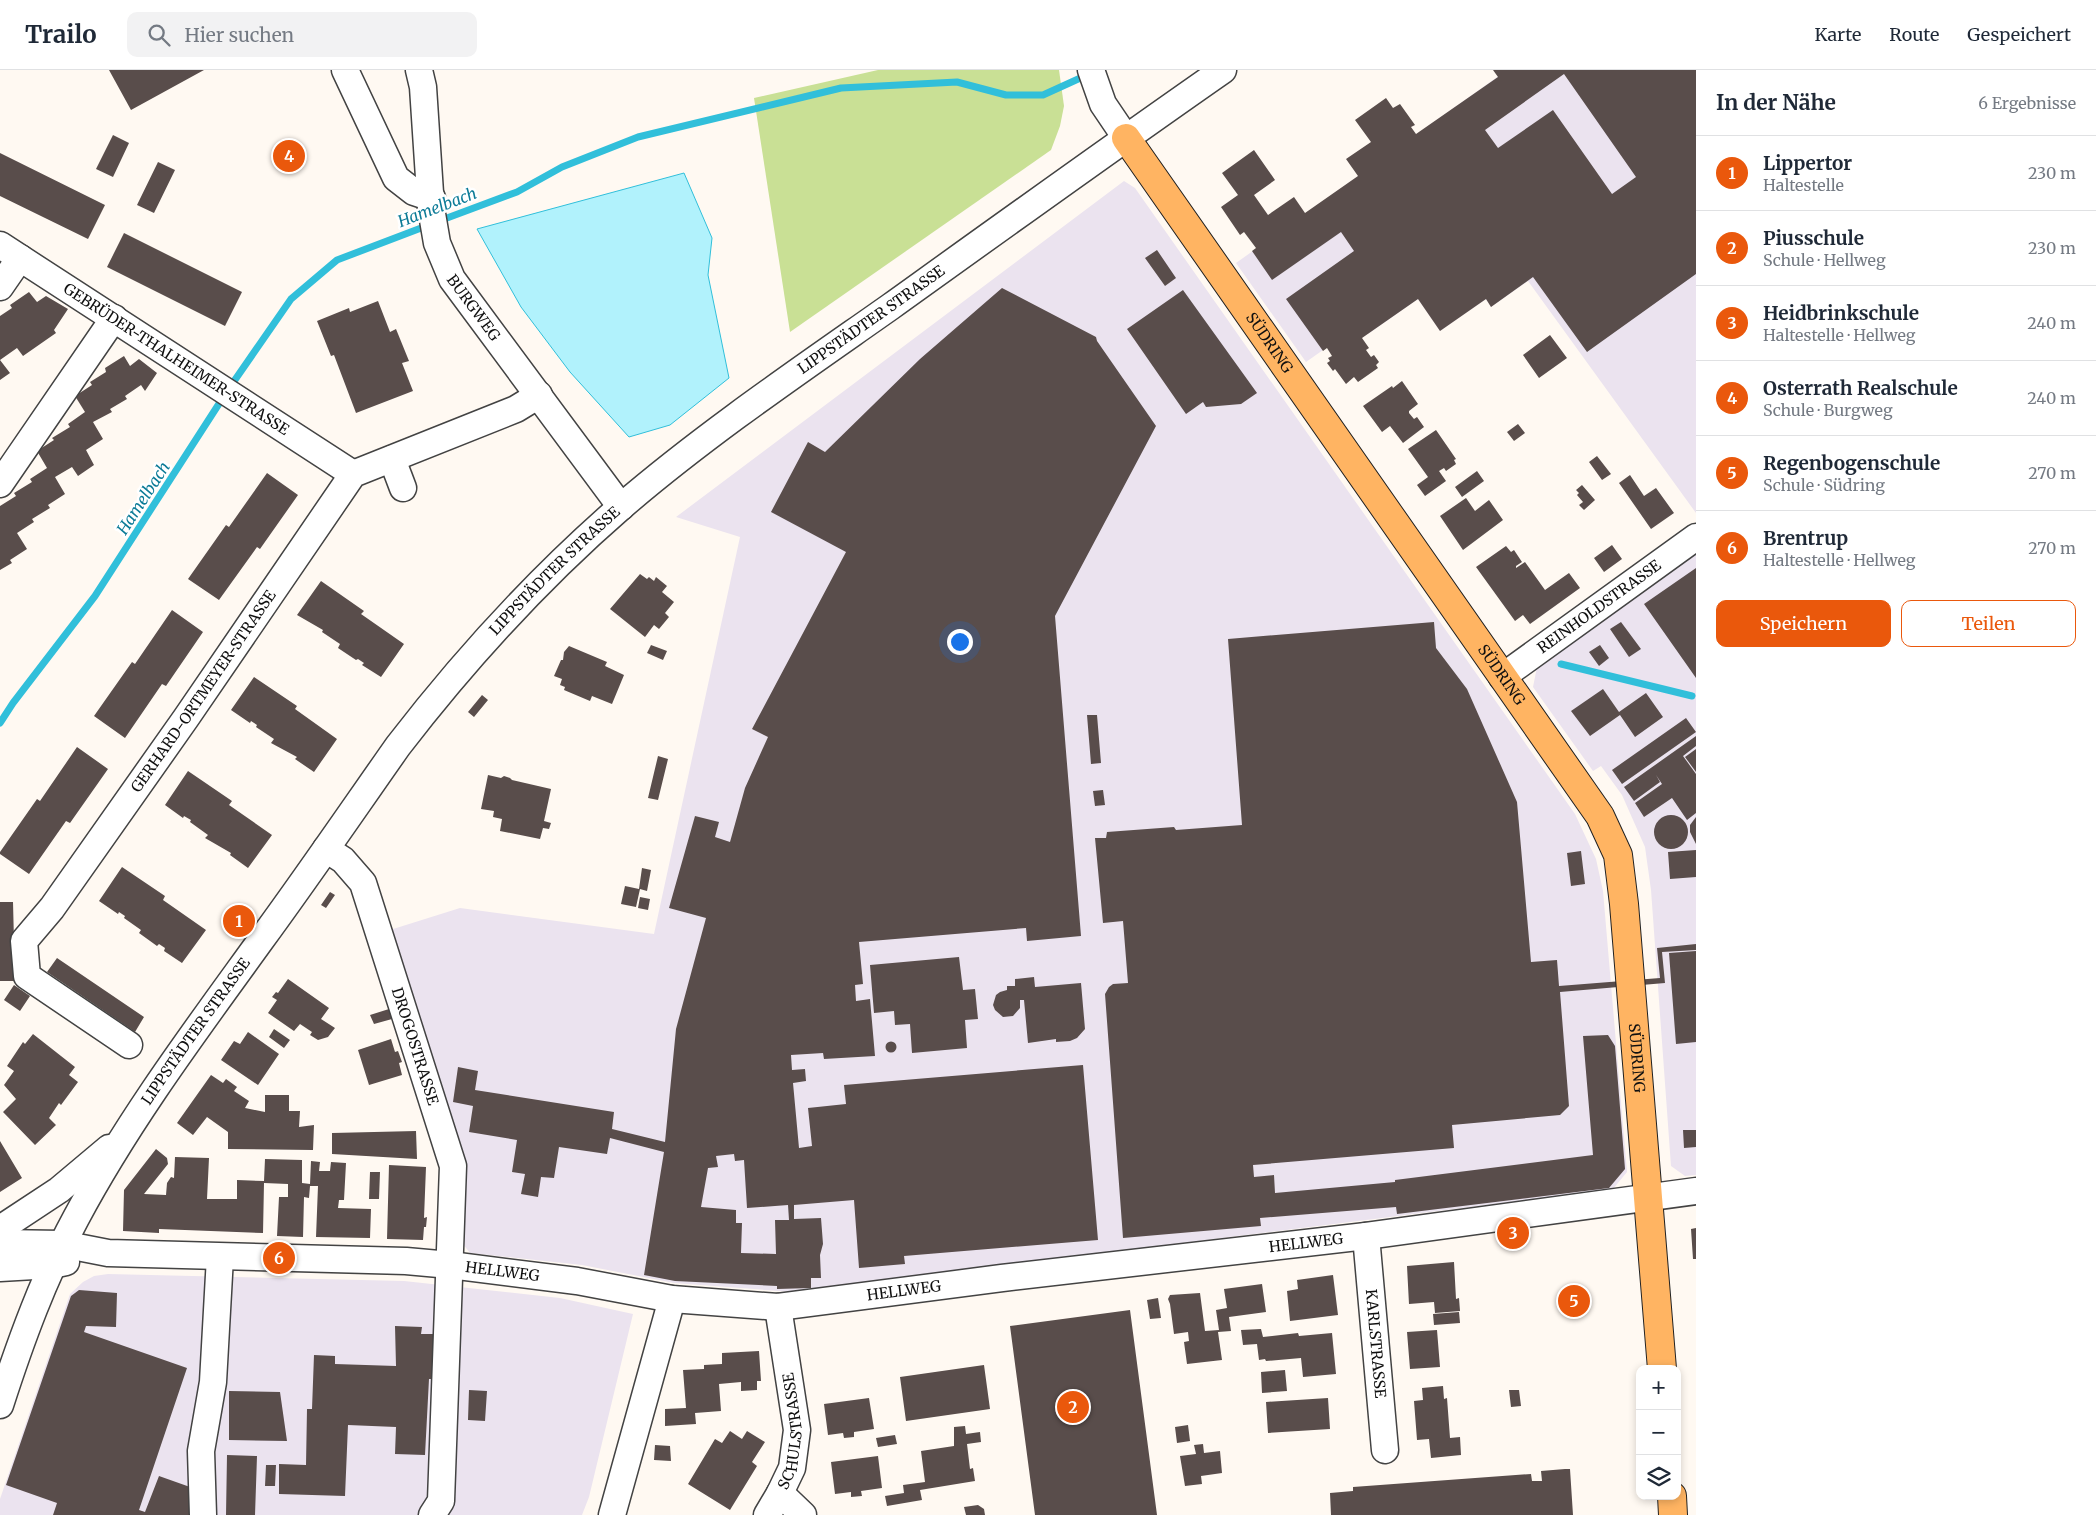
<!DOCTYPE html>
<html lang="de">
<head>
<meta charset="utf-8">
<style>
  :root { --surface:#fff; --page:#f2f2f3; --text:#1f2937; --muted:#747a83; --line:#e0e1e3; --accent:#ea580c }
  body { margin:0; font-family:Merriweather,serif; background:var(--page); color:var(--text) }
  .controls { position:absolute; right:15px; bottom:15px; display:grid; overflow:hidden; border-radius:10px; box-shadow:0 2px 8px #0003 }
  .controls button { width:45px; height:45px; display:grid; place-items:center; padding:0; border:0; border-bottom:1px solid var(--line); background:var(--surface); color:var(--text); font:25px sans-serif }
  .you { position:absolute; left:959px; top:571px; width:18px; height:18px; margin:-12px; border:4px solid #fff; border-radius:50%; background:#1a73e8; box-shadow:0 0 0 8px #1a73e833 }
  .badge { display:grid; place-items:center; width:32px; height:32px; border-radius:50%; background:var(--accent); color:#fff; font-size:16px; font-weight:700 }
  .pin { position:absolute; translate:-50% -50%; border:2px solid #fff; box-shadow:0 1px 5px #0006 }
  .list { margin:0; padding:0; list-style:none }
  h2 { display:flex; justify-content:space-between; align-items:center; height:65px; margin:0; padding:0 20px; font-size:21px }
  h2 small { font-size:16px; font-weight:400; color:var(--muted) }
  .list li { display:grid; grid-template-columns:32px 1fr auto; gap:15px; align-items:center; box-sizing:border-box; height:75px; padding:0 20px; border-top:1px solid var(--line) }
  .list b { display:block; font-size:19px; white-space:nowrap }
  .list p { margin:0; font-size:16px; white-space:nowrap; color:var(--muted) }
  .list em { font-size:16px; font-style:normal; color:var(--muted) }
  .actions { display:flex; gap:10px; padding:15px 20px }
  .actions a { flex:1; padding:11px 0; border:1px solid var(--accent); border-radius:10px; text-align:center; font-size:18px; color:var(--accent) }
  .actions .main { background:var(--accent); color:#fff }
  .icon { flex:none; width:28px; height:28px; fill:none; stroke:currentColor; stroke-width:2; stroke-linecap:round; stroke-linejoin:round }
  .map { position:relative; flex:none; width:1696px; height:1445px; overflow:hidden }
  header { display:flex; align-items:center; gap:30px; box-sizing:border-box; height:70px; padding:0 25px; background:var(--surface); border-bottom:1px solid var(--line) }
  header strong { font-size:24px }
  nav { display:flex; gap:28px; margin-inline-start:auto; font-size:18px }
  .search { width:350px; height:45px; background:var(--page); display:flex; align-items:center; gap:12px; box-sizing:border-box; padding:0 18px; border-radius:10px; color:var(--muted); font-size:19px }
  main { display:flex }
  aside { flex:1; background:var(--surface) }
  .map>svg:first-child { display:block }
  .industrial { fill:#ebe3ef }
  .forest { fill:#c9e095 }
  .water { fill:#b1f2fc; stroke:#31bfda }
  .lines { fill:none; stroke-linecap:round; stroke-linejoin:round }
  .stream { stroke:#31bfda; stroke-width:7 }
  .building { fill:#594d4b; fill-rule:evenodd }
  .minor-casing { stroke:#434343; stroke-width:29 }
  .major-casing { stroke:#212121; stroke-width:30 }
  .minor { stroke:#fff; stroke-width:26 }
  .major { stroke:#ffb462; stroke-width:28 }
  .labels { text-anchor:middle; stroke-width:5; stroke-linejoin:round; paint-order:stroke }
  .street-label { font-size:15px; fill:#101010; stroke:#fff }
  .water-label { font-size:16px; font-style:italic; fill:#0c7b97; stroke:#fff }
</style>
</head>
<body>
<header>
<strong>Trailo</strong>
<div class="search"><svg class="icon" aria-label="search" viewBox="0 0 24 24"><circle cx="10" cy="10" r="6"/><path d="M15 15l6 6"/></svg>Hier suchen</div>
<nav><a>Karte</a><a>Route</a><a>Gespeichert</a></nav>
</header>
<main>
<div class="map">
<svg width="1696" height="1445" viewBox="0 0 1696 1445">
  <rect width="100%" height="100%" fill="#fff9f2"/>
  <!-- industrial -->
  <path class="industrial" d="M1507,0H1696V443L1528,211L1491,237L1486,229L1440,261L1418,229L1368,264L1360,254L1306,292L1236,193Z
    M1124,111L1135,118L1575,744L1596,789L1603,821L1627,1102L1613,1119L792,1222L674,1213L582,1195L470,1183L459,1169L390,860L460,838L654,864L740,467L676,447Z
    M1696,482V1105L1685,1106L1671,1096L1651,820L1645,777L1622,725L1601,696L1593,701L1533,617L1537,597Z
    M108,1204L404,1211L560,1228L633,1244L589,1427L582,1445H0V1429L70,1224L83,1212L94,1206Z"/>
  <!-- forest -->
  <path class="forest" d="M878,0H1059L1064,36L1060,56L1051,80L790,262L754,28Z"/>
  <!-- water -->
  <path class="water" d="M684,103L712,168L708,205L729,308L670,355L629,367L570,302L521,237L477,159Z"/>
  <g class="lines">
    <!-- stream -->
    <path class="stream" d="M439,151L517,122L562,97L638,67L841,18L957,12L1006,25H1043L1087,5
      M230,317L291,229L337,190L429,155
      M1561,594L1692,626
      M0,653L13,633L95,526L224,326"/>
  </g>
  <!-- building -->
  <path class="building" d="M109,0H204L131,40Z
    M1493,0H1696V204L1587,282L1533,207L1491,237L1486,229L1440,261L1418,229L1362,268L1369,278L1366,280L1371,287L1374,285L1379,292L1376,295L1378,298L1358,312L1354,307L1346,314L1335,299L1333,301L1327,293L1330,291L1328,288L1332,286L1327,278L1323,281L1286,229L1354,181L1341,162L1272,210L1252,181L1256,178L1244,162L1240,165L1221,137L1238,125L1222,103L1254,80L1275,110L1254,125L1268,145L1294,127L1305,143L1358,106L1346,89L1371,72L1355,50L1386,28L1393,38L1400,34L1415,55L1411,57L1416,64L1498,7ZM1564,4L1636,107L1612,124L1553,40L1498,78L1485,60Z
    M113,65L129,73L113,107L96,99Z
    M0,83L105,135L88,169L0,126Z
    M158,92L175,100L154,143L137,135Z
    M124,163L242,222L225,256L107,197Z
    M1157,180L1176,208L1165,216L1145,188Z
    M1002,218L1096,267L1097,271L1156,356L1055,546L1081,866L1027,871L1026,858L859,872L863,914L855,915L856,931L870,929L875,986L824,989L823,983L791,985L792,1000L805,999L806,1011L793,1013L799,1078L812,1076L808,1038L846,1034L844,1015L1083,995L1098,1170L904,1186L905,1194L859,1198L854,1130L794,1135V1149L821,1148L823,1174L820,1185L821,1208H811V1218L777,1219V1216L675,1211L644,1205L664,1082L610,1068L607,1084L559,1077L554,1108L541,1107L538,1127L521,1124L525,1104L512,1102L517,1070L469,1062L473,1036L453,1032L458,997L478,1001L475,1020L614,1042L612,1059L665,1072L676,959L706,848L669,838L695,746L719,752L715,767L730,772L745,718L768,667L752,659L846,482L771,442L808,372L825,382L920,289ZM734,1084L735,1091L744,1090L747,1138L788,1135L789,1150H775L776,1184L741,1183L742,1153H736V1140L701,1137L708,1098L718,1097L716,1086Z
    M1183,220L1257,323L1241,334L1206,337L1203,332L1186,344L1127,259Z
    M29,222L37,232L46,226L68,239L54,260L56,263L23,286L17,278L0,290L10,303L0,310V246L12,238L10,235Z
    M378,231L390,262L396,259L409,291L402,293L413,321L356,343L334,285L331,286L317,251L349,238L350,242Z
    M1550,265L1567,288L1539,308L1523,285Z
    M124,286L130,296L139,289L157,303L145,321L141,315L125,326L127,329L110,339L112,342L93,352L103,369L86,380L94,395L78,406L72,397L55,407L65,424L48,435L50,438L32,449L34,452L17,463L27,479L10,490L12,493L0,500V436L16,426L14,423L32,412L30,409L47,398L37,381L54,370L52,368L70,357L68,354L85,342L75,326L92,315L90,312L106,302L105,298Z
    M1402,311L1418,334L1409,341V343L1414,349L1417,347L1424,357L1403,373L1390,356L1382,362L1363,336L1392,316L1393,318Z
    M1518,354L1525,363L1514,371L1507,362Z
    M1436,360L1456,389L1454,390L1456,394L1446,401L1444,398L1439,401L1446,411L1425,426L1417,415L1428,407L1408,379Z
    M1597,386L1611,404L1602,410L1589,392Z
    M1477,401L1484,411L1462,427L1455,417Z
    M267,403L298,425L260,479L257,477L219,530L188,509L226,455L229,457Z
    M1630,405L1644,426L1656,418L1674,443L1651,459L1619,413Z
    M1582,415L1595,430L1584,440L1579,435L1583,432L1577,425L1579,423L1576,420Z
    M1466,428L1475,441L1489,430L1503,450L1463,480L1440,446Z
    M1612,475L1622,489L1604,502L1594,488Z
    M1506,476L1511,482L1514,480L1522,492L1516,496V498L1525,492L1545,520L1569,503L1580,518L1530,554L1523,545L1515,551L1476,497Z
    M1696,498V608L1644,534Z
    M640,504L647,509L649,507L654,511L656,507L667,516L662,522L674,532L665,543L669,547L659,559L654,555L645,567L610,539Z
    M321,511L364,541L361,544L404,574L381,607L362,595L364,593L358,589L356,590L338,578L340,574L322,562L323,560L297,545Z
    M172,540L203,562L166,616L162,614L125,668L94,646L132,592L135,594Z
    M1434,552L1436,578L1467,619L1517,732L1531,892L1557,890L1559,916L1660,908L1657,878L1696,874V880L1662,882L1665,913L1560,922L1569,1036L1560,1045L1452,1055L1454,1078L1253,1095L1254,1107L1274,1105L1275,1123L1395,1112V1110L1593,1085L1583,966L1608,965L1615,976L1625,1099L1609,1118L1397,1144L1396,1137L1260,1148L1261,1156L1123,1168L1105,924L1109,917L1113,914L1128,913L1123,851L1103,853L1095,768H1106L1107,762L1174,757L1176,760L1242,755L1228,569Z
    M1621,552L1641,579L1629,587L1610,559Z
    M651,575L667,581L663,590L647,583Z
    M1600,575L1609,588L1599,596L1589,582Z
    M569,576L607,592L605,596L624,605L612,634L592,626L590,631L564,620L565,617L560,615L562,609L554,606L561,590H563L564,582Z
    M254,607L297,636L295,639L337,669L314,702L295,689L297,687L271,673L274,669L256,657L257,655L251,651L250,653L231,640Z
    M1603,619L1619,642L1646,623L1663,647L1635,667L1620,645L1590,666L1571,641Z
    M482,625L488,630L474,647L468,642Z
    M1087,645H1097L1101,693L1091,694Z
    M1686,648L1696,662L1622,714L1612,700Z
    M1696,666V676L1683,686L1696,704V743L1687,750L1672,728L1644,747L1635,733L1662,714L1656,705L1660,712L1634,731L1624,717Z
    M77,677L108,699L70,753L66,751L29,804L0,784V782L37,729L40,731Z
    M1696,679V702L1685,687Z
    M658,686L668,689L658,730L648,728Z
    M188,701L232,731L229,735L272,765L248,798L230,785L231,783L205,768L208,765L190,752L191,750L184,746L183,748L165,735Z
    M488,705L501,708L504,706L510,708L512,710L551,719L544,751L551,753L549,759L543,758L540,769L500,761L502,749L493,747L494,741L481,739Z
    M1103,720L1105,735L1095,736L1093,721Z
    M1654 762a17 17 0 1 1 34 0a17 17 0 1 1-34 0Z
    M1696,747V774L1690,762V755Z
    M1696,780V807L1670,809L1668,782Z
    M1581,781L1585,814L1571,816L1567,783Z
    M122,797L165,826L163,830L206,860L182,893L164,881L165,878L159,874L157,876L139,863L141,860L124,848L125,846L119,842L118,844L99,831Z
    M642,798L651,800L647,821L640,819L636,837L621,834L625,816L639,819Z
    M330,822L335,825L326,838L321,835Z
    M640,827L650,829L648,840L638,838Z
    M0,832H13L15,911H0Z
    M1696,881V972L1676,974L1669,883Z
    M959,887L963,920L975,919L978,949L965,950L967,978L912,983L910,954L895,955L894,941L874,943L870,895Z
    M57,888L144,947L135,962L47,902Z
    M1034,907L1035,917L1081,913L1085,959L1077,968L1070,971L1056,972V969L1028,973L1024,930H1020V938L1013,946L1003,947L995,940L993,935L996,925L1000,922L1007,920V916H1015V909Z
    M288,909L329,938L321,949L335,958L328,967L318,970L310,965L312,962L300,954L294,961L268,943L277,930L272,927L276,922L278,923Z
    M14,915L30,926L20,941L4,930Z
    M389,939L392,949L374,954L370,945Z
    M274,959L290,970L284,978L269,967Z
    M248,962L279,984L258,1015L221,990L234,971L240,974Z
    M33,964L75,997L69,1005L78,1012L61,1035L59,1033L49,1048L56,1055L35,1075L3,1042L16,1029L4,1015L14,1001L7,996L23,972L25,974Z
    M391,969L395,982L398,981L402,992L399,993L402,1005L369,1015L358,980Z
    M885.5 977a5.5 5.5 0 1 1 11 0a5.5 5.5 0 1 1-11 0Z
    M211,1005L223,1013L226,1009L237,1017L234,1021L249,1031L245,1038L265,1042V1025H289V1041H300L299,1057L314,1055L313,1080L228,1079V1062L207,1047L193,1065L177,1053Z
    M1683,1060H1696V1077L1684,1078Z
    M416,1061L417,1089L332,1084V1063Z
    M0,1071L22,1108L0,1122Z
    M156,1079L167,1088L168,1094L144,1124L166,1125L167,1113L171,1107L174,1108L175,1087L209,1088L207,1129H237V1110L264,1111L265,1089L302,1090V1113L310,1114L311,1091L320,1092L319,1101H330L331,1092L346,1093L344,1130H339L338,1138L371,1139L370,1168L316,1167L318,1116H310L309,1128L304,1127L303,1167L277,1166L279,1127H288V1114L264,1113L263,1163L159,1159V1163L123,1161L124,1120Z
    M389,1095L426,1097L424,1148L427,1147L426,1157H424L423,1170L387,1169Z
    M370,1102H380L379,1129H369Z
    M1696,1158V1189H1693L1691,1159Z
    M1454,1192L1456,1229L1459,1228L1460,1241L1435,1243L1434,1232L1409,1234L1407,1196Z
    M1333,1205L1338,1245L1290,1251L1287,1221L1298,1219L1297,1210Z
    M1262,1214L1266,1242L1229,1247L1231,1261L1218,1262L1222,1290L1187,1294L1184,1272L1189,1271L1188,1262L1174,1264L1170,1234L1168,1229L1170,1225L1200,1223L1205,1261L1219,1260L1216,1240L1227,1238L1224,1219Z
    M79,1220L117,1223L116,1257L86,1256L84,1262L187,1298L139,1440L145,1442L159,1406L190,1417L195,1445H53L57,1433L6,1415L71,1226Z
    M1158,1228L1161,1248L1150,1249L1147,1230Z
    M1130,1240L1157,1445H1035L1010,1256Z
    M1459,1242L1460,1253L1434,1255L1433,1244Z
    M395,1256L422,1257L421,1264H435L434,1309H429L425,1385L395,1384L396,1357L348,1355L345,1426L279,1424V1394L306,1395L307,1339H312L314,1285L335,1286V1294L396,1296Z
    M1261,1259L1263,1267L1298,1263L1299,1266L1332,1263L1336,1304L1303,1307L1301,1288L1266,1291L1265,1289L1259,1290L1257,1274L1243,1275L1241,1260Z
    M1437,1260L1440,1297L1410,1299L1407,1262Z
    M759,1281L761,1311H757V1320L741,1321V1312L719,1314L721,1341L695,1343L696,1354L665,1356V1339L686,1338L683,1300L704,1299V1295L722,1294V1283Z
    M984,1295L990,1339L906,1351L900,1307Z
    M1285,1300L1287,1321L1262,1323L1261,1302Z
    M1443,1316L1444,1329L1447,1328L1450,1368L1460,1367L1461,1385L1431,1388L1429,1369L1417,1370L1414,1331L1423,1330L1422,1318Z
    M469,1320L487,1321L485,1351L468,1350Z
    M1509,1320H1519L1521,1336L1511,1337Z
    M229,1321L280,1322L287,1371L229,1370Z
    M869,1328L874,1359L854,1362V1367L844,1368L843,1363L828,1365L824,1334Z
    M1328,1328L1330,1359L1268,1363L1266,1332Z
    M1188,1355L1190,1371L1177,1373L1175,1357Z
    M965,1356L966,1364L980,1362L981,1372L967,1374L970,1399L973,1398L975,1411L920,1420L922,1430L887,1436L885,1426L904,1423L903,1415L925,1412L921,1381L954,1376V1357Z
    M730,1361L742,1369L747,1361L765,1372L752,1392L757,1396L730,1440L688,1414L715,1369L722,1373Z
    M895,1365L897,1374L878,1377L876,1368Z
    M1203,1374L1204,1383L1220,1381L1222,1403L1201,1406L1202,1414L1185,1416L1180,1386L1196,1384L1194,1375Z
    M655,1375L670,1376L671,1391L654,1390Z
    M227,1385L257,1386L255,1445H226Z
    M878,1386L882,1418L861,1421L862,1426L851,1427V1422L835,1424L831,1392Z
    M266,1395H276L275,1416H265Z
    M1565,1399H1570L1573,1445H1331L1330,1423L1353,1421V1417L1531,1404L1532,1411H1542L1541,1401Z
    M978,1435L984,1439L985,1445H966L964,1437Z"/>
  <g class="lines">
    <defs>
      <g id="minor">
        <path d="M345,0L396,108L414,122L432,128"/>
        <path id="s1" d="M419,0L423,17L431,138L437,173L452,209L621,437"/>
        <path d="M1091,0L1103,34L1126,68"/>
        <path id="s2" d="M0,175L353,404"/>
        <path d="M0,217L20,188"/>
        <path d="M392,389L403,418"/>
        <path d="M0,414L114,248"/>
        <path id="s3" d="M1502,607L1696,467"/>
        <path id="s4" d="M326,779L343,790L363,813L453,1096L441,1431L432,1445"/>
        <path id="s5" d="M129,975L27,906L24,871L52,838L186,648L353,404L516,339L539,325"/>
        <path d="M0,1159L59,1120L109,1078"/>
        <path id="s6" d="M1366,1166L1385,1380"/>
        <path id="s7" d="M0,1173L62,1174L108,1183L406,1191L450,1195L577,1211L672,1229L778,1237L1002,1208L1366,1166L1696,1121"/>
        <path d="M0,1198L52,1195L66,1192"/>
        <path id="s8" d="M0,1335C21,1270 44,1207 76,1148C129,1049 196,960 261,870C308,806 353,740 398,676C465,589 539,508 622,436C706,364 799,301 890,237C1000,158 1111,78 1223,0"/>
        <path d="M780,1423L803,1445"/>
        <path d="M203,1445L201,1381L213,1312L220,1187"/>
        <path d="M612,1445L672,1229"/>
        <path id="s9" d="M767,1445L780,1423L792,1398L797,1360L778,1237"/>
      </g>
      <g id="major">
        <path id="s10" d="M1126,68L1600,746L1618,785L1624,834L1662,1299"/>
        <path d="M1672,1426L1673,1445"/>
      </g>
    </defs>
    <!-- minor casing -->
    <use href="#minor" class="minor-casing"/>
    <!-- major casing -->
    <use href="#major" class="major-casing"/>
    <!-- minor -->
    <use href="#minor" class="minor"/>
    <!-- major -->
    <use href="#major" class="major"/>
  </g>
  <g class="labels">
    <!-- street labels -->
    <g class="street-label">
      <text dy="5" stroke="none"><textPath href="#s1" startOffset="249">BURGWEG</textPath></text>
      <text dy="5" stroke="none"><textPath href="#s8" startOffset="1414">LIPPSTÄDTER STRASSE</textPath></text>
      <text dy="5" stroke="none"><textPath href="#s10" startOffset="250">SÜDRING</textPath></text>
      <text dy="5" stroke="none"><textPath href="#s2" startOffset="210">GEBRÜDER-THALHEIMER-STRASSE</textPath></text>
      <text dy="5" stroke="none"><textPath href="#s8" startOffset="1009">LIPPSTÄDTER STRASSE</textPath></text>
      <text dy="5" stroke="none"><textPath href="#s3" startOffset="120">REINHOLDSTRASSE</textPath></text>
      <text dy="5" stroke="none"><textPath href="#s10" startOffset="655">SÜDRING</textPath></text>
      <text dy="5" stroke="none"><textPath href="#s5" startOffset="466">GERHARD-ORTMEYER-STRASSE</textPath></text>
      <text dy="5" stroke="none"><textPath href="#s8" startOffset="424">LIPPSTÄDTER STRASSE</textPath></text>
      <text dy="5" stroke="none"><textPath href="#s4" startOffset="222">DROGOSTRASSE</textPath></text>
      <text dy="5" stroke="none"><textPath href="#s10" startOffset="1074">SÜDRING</textPath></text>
      <text dy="5" stroke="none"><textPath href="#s7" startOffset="1314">HELLWEG</textPath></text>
      <text dy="5" stroke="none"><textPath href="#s7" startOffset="504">HELLWEG</textPath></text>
      <text dy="5" stroke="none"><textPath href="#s7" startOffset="909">HELLWEG</textPath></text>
      <text dy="5" stroke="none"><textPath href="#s6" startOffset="108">KARLSTRASSE</textPath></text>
      <text dy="5" stroke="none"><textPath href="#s9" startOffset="90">SCHULSTRASSE</textPath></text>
    </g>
    <!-- water labels -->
    <g class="water-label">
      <text transform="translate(437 137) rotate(-21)" y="6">Hamelbach</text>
      <text transform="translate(143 428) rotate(-57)" y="6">Hamelbach</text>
    </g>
  </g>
</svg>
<div class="controls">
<button>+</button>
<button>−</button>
<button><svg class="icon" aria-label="layers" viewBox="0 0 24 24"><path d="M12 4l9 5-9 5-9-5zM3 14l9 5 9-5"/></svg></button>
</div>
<div class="you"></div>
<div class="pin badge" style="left:239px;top:851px">1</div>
<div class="pin badge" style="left:1073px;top:1337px">2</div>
<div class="pin badge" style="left:1513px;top:1163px">3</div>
<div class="pin badge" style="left:289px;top:86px">4</div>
<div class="pin badge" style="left:1574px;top:1231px">5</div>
<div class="pin badge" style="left:279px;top:1188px">6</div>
</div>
<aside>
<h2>In der Nähe<small>6 Ergebnisse</small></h2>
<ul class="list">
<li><span class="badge">1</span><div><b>Lippertor</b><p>Haltestelle</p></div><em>230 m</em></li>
<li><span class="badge">2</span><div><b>Piusschule</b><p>Schule · Hellweg</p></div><em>230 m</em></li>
<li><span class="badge">3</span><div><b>Heidbrinkschule</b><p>Haltestelle · Hellweg</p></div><em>240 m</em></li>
<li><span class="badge">4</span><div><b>Osterrath Realschule</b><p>Schule · Burgweg</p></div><em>240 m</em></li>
<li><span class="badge">5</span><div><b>Regenbogenschule</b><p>Schule · Südring</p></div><em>270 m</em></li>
<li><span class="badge">6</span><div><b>Brentrup</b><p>Haltestelle · Hellweg</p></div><em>270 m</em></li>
</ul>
<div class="actions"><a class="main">Speichern</a><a>Teilen</a></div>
</aside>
</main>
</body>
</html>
